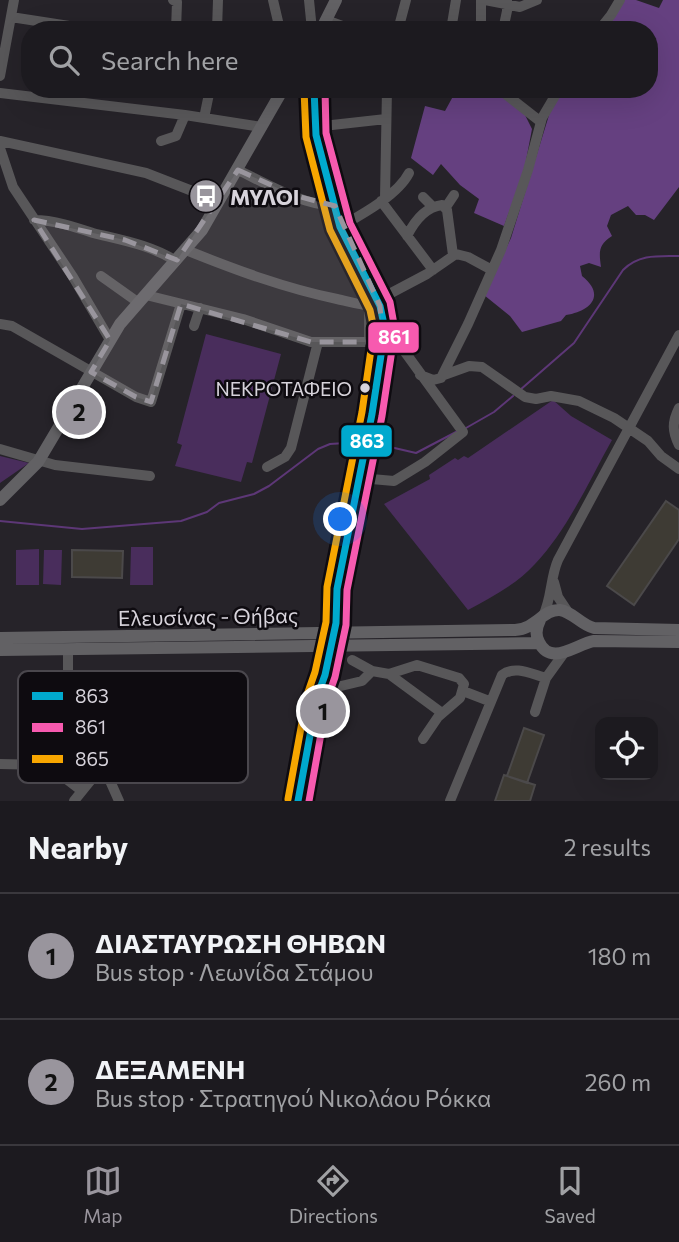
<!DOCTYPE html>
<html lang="en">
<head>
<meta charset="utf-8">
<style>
	:root { --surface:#1c1a1f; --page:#29272c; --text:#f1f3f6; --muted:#a0a1a4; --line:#3a383d; --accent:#99959d }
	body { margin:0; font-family:Commissioner,sans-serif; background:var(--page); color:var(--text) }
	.controls { position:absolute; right:21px; bottom:21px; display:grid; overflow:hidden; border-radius:14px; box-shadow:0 7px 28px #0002 }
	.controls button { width:63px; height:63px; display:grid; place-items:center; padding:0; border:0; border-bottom:2px solid var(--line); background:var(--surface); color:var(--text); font:35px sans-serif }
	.you { position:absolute; left:341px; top:520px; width:24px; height:24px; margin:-18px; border:5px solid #fff; border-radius:50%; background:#1a73e8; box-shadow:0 0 0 10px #1a73e833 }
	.badge { display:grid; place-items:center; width:46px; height:46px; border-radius:50%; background:var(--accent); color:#111; font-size:23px; font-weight:700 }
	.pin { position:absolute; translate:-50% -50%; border:4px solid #fff; box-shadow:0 2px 7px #0006 }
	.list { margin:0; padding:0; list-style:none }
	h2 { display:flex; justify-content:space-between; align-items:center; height:91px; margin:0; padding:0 28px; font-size:30px }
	h2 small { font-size:23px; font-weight:400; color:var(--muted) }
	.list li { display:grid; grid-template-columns:46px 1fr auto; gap:21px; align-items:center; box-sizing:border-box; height:126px; padding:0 28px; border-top:2px solid var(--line) }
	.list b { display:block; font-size:26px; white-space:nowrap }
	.list p { margin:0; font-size:23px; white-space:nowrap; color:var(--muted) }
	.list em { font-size:23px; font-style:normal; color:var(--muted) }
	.icon { flex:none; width:38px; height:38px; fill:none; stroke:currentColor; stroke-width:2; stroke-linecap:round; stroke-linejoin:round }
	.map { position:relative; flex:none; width:679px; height:801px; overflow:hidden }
	.search { position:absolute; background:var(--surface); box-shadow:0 7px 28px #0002; left:21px; right:21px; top:21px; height:77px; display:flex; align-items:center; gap:18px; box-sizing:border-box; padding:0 24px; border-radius:28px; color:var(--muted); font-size:26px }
	.sheet { height:343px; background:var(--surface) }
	nav { display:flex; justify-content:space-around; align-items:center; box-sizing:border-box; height:98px; border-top:2px solid var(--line); background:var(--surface); font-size:19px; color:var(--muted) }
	nav a { display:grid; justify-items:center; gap:4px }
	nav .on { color:var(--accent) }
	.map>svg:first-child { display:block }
	.green { fill:#492d5c }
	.forest { fill:#654080 }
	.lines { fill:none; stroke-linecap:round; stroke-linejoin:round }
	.stream { stroke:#5d3777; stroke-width:2 }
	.building { fill:#3e3b34; stroke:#4b494a; stroke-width:2 }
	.minor { stroke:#585759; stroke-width:10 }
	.major { stroke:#626164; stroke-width:12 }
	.bus-1-casing { stroke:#0e0b10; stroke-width:12 }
	.bus-2-casing { stroke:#0e0b10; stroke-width:12 }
	.bus-3-casing { stroke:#0e0b10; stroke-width:12 }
	.bus-1 { stroke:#00a9ce; stroke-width:7 }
	.bus-2 { stroke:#f75aaf; stroke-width:7 }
	.bus-3 { stroke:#f7a600; stroke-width:7 }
	.marked { fill:#99959d; fill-opacity:0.2; stroke:#99959d; stroke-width:5; stroke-dasharray:14 9; stroke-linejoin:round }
	.bus-dot { fill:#d7d3db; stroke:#0e0b10; stroke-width:2.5 }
	.labels { text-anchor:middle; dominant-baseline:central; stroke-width:5; stroke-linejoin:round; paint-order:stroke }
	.bus-label { font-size:19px; fill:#d7d3db; stroke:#0e0b10; text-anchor:end }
	.poi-label { font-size:21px; font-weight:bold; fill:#d7d3db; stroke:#0e0b10; text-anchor:start }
	.street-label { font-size:21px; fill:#d7d3db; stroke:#0e0b10 }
	.key { fill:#0e0b10; stroke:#4a474d; stroke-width:2 }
	.key-label { font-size:19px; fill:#d7d3db }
	.line-badge { stroke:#0e0b10; stroke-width:2.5 }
	.badge-label { font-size:19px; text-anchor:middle; font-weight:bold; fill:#fff }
</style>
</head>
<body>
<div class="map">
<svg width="679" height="801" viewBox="0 0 679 801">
	<rect width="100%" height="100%" fill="#262329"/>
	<path class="green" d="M 206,334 L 281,354 L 252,463 L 247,462 L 241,482 L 175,466 L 182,445 L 177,443 Z
		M 553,400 L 571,416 L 612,440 C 589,481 568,529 535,564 C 517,584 492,597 468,610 L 384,504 L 430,479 L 429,475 L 455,458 L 458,460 L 464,456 L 468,458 Z
		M 0,456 L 29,463 L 0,483 Z
		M 131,547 L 153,547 L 153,585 L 130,585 Z
		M 39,549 L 39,585 L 16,585 L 16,550 Z
		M 44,550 L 62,550 L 61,585 L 43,584 Z"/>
	<path class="forest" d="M 624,0 L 636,0 L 659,8 L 663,0 L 679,0 L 679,187 L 654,220 L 645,215 L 636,215 L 628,206 L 611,215 L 607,226 L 612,236 C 598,245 599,252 601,267 L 589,263 L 580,266 L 582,276 C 606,295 591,311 566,315 L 561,321 L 522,332 L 510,316 L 484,295 L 511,238 L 550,112 L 563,89 L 649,89 L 649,30 L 603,30 Z
		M 457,89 L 492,89 L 524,113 L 532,129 L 524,171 L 504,226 L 474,213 L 479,199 L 460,185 L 441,164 L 433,175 L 411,158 L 425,106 L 445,111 Z"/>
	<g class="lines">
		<path class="stream" d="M 520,390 L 574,343 L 623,270 C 639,254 658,256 679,256
			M 466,428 L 494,412 L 513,396
			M 373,443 L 416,453 L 458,431
			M 0,521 L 82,529 L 181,521 L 207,512 L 219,503 L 254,494 L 269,486 L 318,449 L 330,444 L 361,442"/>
	</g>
	<path class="building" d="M 365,310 L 377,313 L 376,339 L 365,339 Z
		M 666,501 L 679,510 L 679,539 L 634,605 L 607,586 Z
		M 72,550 L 123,551 L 122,578 L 72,577 Z
		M 524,728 L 544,735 L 527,783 L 507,776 Z
		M 504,775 L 535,785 L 530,801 L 495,801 Z"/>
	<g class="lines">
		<path class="minor" d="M 173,0 L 177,2 L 176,30
			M 273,0 L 280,30
			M 309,0 L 312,30
			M 481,0 L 481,30
			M 485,0 L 520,7 L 537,0
			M 11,17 L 95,30
			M 326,20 L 353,30
			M 217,30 L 218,0
			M 398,30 L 406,0
			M 451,30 L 456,0
			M 503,30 L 507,11 L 507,0
			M 599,30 L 611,15 L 620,0
			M 0,76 L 14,0
			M 499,89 L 541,122
			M 0,93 L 185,115 L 262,127
			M 204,118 L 210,89
			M 314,127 L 386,119
			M 0,141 L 146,173 L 218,201
			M 161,141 L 176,136 L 185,115
			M 0,148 L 13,187 L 73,277 L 110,340
			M 238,170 C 267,184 302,205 335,206
			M 385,197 L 387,89
			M 423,197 L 433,207
			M 381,201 L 433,270
			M 446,207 L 454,195
			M 34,220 C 54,220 75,227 93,233 C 121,240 151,245 176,261
			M 340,227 C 361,215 398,195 409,173
			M 407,236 C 414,222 425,207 442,205 L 447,210 L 453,255
			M 186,250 C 236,270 284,288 337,299 C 351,302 365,307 380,306
			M 101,276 L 139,303
			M 146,295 L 243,319 L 311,342 L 383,342
			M 376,301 L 427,274 L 456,254 L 468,257 L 492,270
			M 0,324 L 12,326 L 136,397 L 151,402 L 181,304
			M 194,326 L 200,308
			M 420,375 L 433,380 L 441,378 L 468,324 L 501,250 L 528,170 L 542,118 L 559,89
			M 444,375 L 469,366 L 482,367 L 525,397 L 536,399 L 551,396 L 579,401 L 614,418 L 648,441 L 661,456 L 679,469
			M 679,408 C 672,422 672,431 679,445
			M 0,449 L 55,465 L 150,476
			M 267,467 L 285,457 L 291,448 L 318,342
			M 360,478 L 394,481 L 425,462 L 463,432 L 394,337 L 385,329
			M 554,582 L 558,597 L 568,612
			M 543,616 C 552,598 550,578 558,560 L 679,335
			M 68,649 L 68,694 L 83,695 L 91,700 L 103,765 L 119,801
			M 352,660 L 372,671 L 389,674 L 417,665 L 459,678 L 464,684 L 460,698 L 438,717 L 423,739
			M 389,674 L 442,713
			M 341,686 L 362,681 L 372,671
			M 463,691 L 489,701
			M 535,712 L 546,678 L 564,653
			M 0,764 L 45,765 L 56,771 L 82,791
			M 74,801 L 103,765
			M 450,801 L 502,675 C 515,665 531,674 546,678"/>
		<path class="major" d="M 321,30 L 336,0
			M 0,500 L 38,462 L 120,324 L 202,230 L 283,89
			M 540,620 C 536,628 535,635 539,642 C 551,667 576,644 594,641 L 679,642
			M 0,638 L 515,630 C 536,629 543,609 560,610 C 573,612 581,625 594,628 L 679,630
			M 0,650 L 539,643
			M 325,671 L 338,603
			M 298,801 L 317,697 L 322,645 L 337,589 L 360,478 L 385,329 L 380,306 L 340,227 L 316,135 L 314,89"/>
		<g class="bus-1-casing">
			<path id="bus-1" d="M 298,801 L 317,697 L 325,675 L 336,623 L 337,589 L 372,414 L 385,329 L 380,306 L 340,227 L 316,135 L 314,89"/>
		</g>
		<g class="bus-2-casing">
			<path id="bus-2" d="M 309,801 L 327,700 L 335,677 L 346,625 L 347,590 L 382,416 L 395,330 L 390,302 L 350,223 L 326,133 L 325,89"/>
		</g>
		<g class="bus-3-casing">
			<path id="bus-3" d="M 288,799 L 307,695 L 315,672 L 326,622 L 327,587 L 362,412 L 374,329 L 370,310 L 330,230 L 306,137 L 304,89"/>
		</g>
		<use href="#bus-1" class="bus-1"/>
		<use href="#bus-2" class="bus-2"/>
		<use href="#bus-3" class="bus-3"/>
	</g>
	<path class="marked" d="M 238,170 L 293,195 L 335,206 L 380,306 L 383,342 L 311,342 L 181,304 L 151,402 L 136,397 L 91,372 L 110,340 L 34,220 L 125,240 L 177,260 Z"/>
	<defs>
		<g id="bus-disc" transform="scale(1.75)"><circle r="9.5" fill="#99959d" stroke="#0e0b10"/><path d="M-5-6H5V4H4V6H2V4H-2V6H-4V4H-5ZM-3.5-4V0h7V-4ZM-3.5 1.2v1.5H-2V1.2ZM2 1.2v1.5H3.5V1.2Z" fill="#fff"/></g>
	</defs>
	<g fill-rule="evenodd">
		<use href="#bus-disc" x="206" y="196"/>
	</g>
	<circle class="bus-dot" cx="365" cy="388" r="6"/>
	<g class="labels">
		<g class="bus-label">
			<text x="352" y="388">ΝΕΚΡΟΤΑΦΕΙΟ</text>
		</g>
		<g class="poi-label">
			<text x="230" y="196">ΜΥΛΟΙ</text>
		</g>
		<g class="street-label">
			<text transform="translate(208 616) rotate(-1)">Ελευσίνας - Θήβας</text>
		</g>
	</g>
	<rect x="18" y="671" width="230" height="112" rx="10" class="key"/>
	<rect x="32" y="692" width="31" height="8" fill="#00a9ce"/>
	<rect x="32" y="723" width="31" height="9" fill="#f75aaf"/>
	<rect x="32" y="755" width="31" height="8" fill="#f7a600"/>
	<g class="key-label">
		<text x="75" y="703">863</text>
		<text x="75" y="734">861</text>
		<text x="75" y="766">865</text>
	</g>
	<g class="line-badge">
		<rect x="367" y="321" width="53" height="33" rx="7" fill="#f75aaf"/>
		<rect x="340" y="424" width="53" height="34" rx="7" fill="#00a9ce"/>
	</g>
	<g class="badge-label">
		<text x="394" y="344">861</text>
		<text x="367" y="448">863</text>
	</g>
</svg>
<div class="controls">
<button><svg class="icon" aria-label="locate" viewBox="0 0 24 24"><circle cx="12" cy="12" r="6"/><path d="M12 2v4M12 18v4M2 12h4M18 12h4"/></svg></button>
</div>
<div class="you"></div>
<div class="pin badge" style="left:323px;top:711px">1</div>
<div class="pin badge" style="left:79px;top:412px">2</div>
<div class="search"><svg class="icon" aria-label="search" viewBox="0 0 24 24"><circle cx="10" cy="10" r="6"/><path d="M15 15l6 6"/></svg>Search here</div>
</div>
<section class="sheet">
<h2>Nearby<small>2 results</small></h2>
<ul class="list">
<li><span class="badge">1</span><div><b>ΔΙΑΣΤΑΥΡΩΣΗ ΘΗΒΩΝ</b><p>Bus stop · Λεωνίδα Στάμου</p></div><em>180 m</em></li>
<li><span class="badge">2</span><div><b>ΔΕΞΑΜΕΝΗ</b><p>Bus stop · Στρατηγού Νικολάου Ρόκκα</p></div><em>260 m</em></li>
</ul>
</section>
<nav>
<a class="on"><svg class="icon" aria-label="map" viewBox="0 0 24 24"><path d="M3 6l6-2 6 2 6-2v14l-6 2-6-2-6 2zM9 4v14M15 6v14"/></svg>Map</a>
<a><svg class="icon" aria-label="directions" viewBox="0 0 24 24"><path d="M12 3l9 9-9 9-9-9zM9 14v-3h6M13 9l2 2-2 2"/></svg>Directions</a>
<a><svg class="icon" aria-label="saved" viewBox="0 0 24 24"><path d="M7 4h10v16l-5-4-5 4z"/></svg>Saved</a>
</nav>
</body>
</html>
